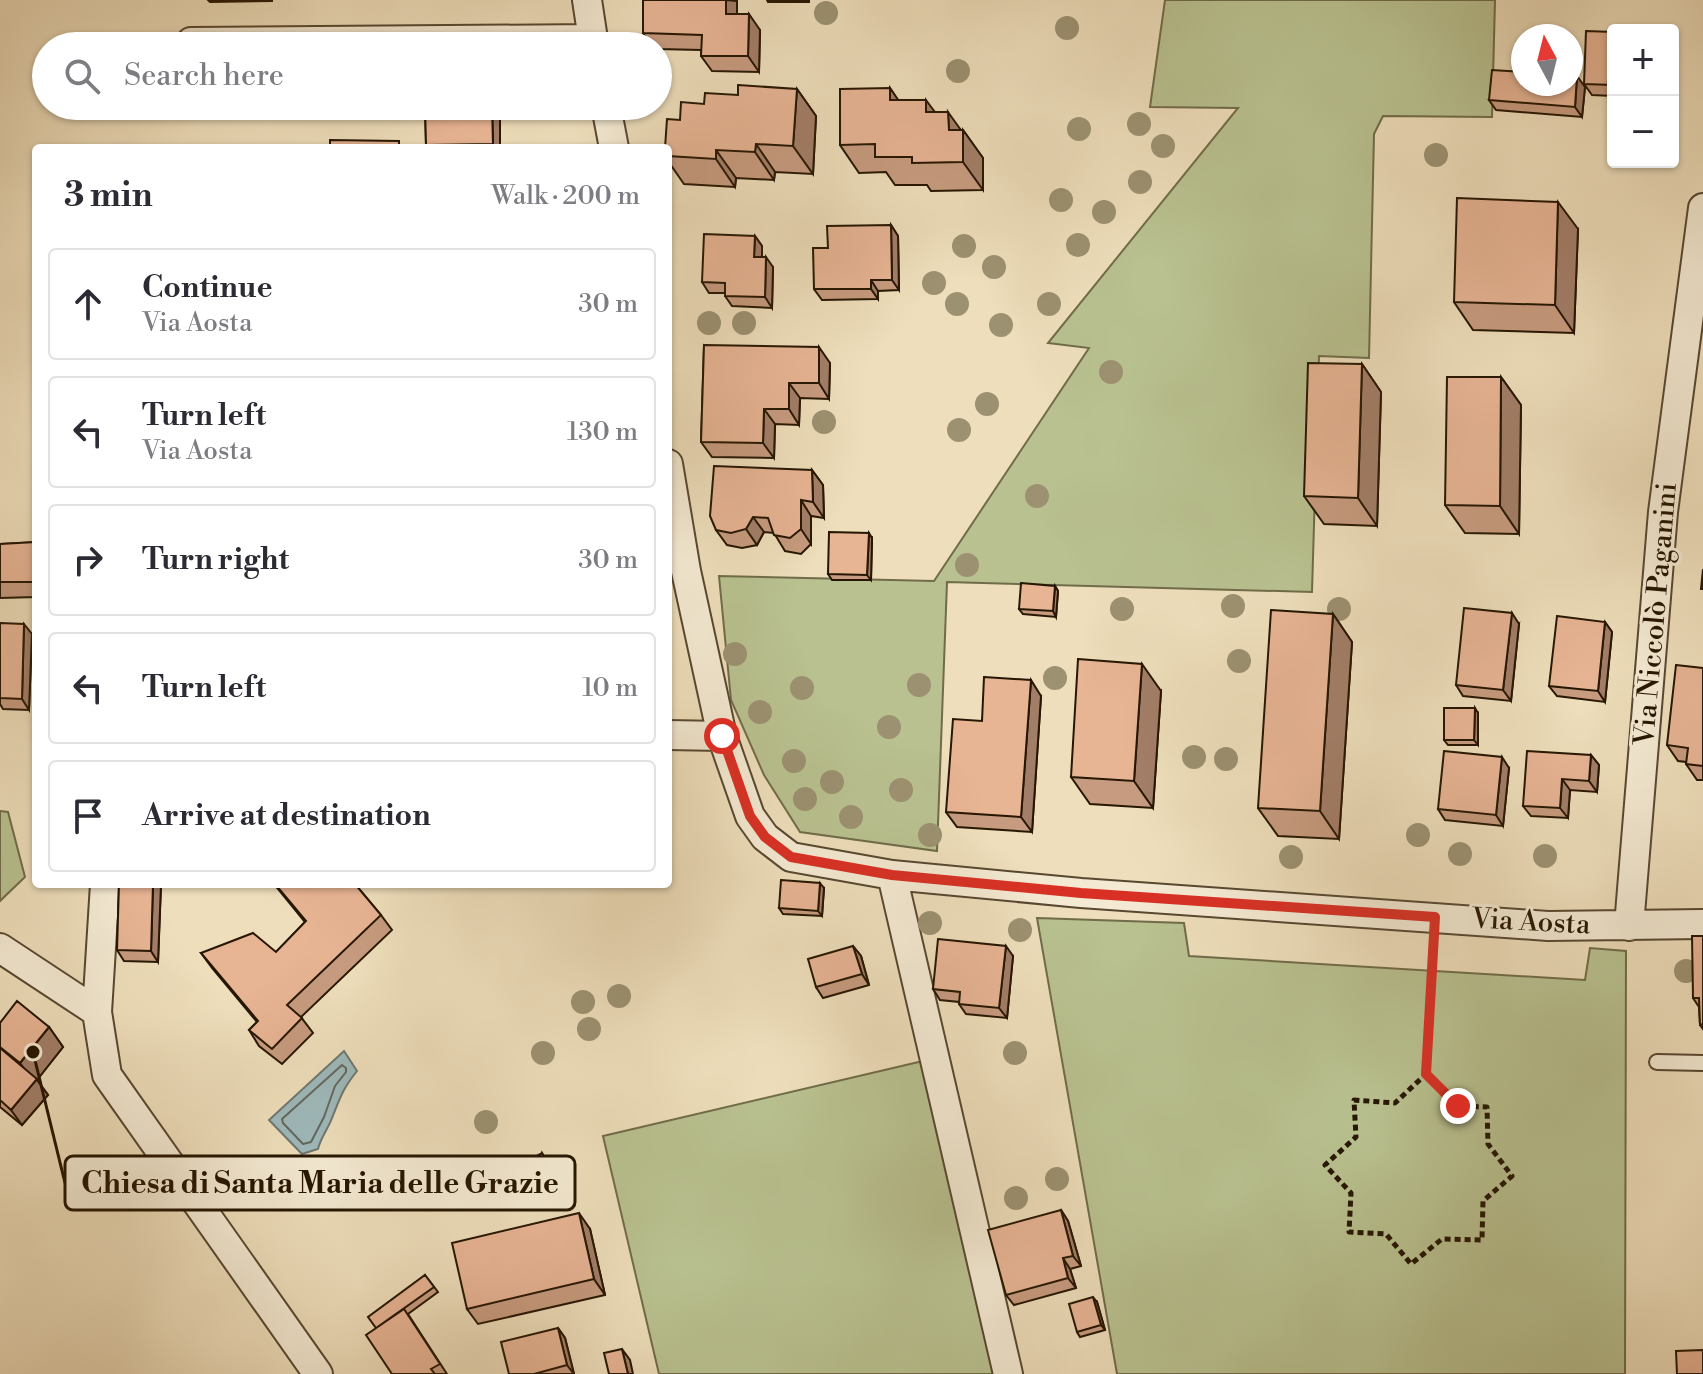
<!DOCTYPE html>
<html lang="en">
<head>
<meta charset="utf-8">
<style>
	:root { --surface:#fff; --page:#f2f2f3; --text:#2b2b33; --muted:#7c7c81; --line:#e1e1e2 }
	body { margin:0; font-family:"Libre Bodoni",serif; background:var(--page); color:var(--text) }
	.controls { position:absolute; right:24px; top:24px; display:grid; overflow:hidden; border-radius:8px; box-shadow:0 2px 6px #0004 }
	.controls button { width:72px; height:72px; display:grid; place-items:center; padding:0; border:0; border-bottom:2px solid var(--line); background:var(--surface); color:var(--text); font:40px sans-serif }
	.compass { position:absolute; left:1511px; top:24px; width:72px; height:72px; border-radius:50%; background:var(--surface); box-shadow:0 2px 6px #0004; rotate:353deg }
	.stop { position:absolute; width:24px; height:24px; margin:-18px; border:6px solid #d93025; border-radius:50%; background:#fff }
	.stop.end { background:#d93025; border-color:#fff; box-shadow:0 2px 8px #0008 }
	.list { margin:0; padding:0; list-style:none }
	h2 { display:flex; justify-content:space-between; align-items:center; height:104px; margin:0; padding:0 32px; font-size:34px }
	h2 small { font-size:26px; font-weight:400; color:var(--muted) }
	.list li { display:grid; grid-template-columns:52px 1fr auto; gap:24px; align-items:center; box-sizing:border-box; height:112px; margin:0 16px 16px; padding:0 16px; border:2px solid var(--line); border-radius:8px }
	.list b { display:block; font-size:30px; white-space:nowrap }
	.list p { margin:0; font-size:26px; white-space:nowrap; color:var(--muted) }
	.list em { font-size:26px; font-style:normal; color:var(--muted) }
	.icon { flex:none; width:44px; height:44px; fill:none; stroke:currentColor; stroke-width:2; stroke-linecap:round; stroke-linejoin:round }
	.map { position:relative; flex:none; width:1703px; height:1374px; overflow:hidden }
	.search { position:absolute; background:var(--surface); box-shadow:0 2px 6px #0004; left:32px; top:32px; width:640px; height:88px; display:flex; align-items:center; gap:20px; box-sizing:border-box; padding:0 28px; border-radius:44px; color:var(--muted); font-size:30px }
	.panel { position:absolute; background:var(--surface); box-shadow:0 2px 6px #0004; left:32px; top:144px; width:640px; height:744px; border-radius:8px }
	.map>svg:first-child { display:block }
	.green { fill:#b9c190; stroke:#706c49; stroke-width:2 }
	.water { fill:#9eb9bb; stroke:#6e7871; stroke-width:2 }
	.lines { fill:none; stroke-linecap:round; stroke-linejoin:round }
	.shore { stroke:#62685e; stroke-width:2 }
	.lane-casing { stroke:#584830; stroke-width:18 }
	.street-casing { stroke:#584830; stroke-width:32 }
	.path { stroke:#261602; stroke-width:5; stroke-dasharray:6 4; stroke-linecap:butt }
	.lane { stroke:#f4ead3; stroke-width:14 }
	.street { stroke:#f4ead3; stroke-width:28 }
	.tree { fill:#9c9171 }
	.wall { fill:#c79b7f; stroke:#261602; stroke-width:2 }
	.shaded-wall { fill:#a27e68; stroke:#261602; stroke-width:2 }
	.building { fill:#e7b494; stroke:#261602; stroke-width:2 }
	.route { stroke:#d93025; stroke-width:10 }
	.labels { text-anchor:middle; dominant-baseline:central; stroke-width:6; stroke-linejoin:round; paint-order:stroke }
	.street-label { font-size:28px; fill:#261602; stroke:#f4ead3 }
	.leader { fill:none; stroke:#261602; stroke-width:3 }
	.callout-dot { fill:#261602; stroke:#f4ead3; stroke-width:3 }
	.callout { fill:#f4ead3; stroke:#261602; stroke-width:3 }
	.callout-label { font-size:30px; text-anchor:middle; font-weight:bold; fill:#261602 }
</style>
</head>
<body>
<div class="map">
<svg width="1703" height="1374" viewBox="0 0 1703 1374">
	<rect width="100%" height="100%" fill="#eedebb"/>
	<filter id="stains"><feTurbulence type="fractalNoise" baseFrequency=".0025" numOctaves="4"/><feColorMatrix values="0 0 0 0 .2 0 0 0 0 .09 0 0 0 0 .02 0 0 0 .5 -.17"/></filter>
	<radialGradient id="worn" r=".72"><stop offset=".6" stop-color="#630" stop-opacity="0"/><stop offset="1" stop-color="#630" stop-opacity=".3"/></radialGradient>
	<path class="green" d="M 1165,0 L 1495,0 L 1492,117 L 1383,116 L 1374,134 L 1369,358 L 1319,356 L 1312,592 L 947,582 L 937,851 L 800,832 L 764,775 L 731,700 L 719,576 L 934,581 L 1089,348 L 1048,343 L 1238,108 L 1150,107 Z
		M 0,811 L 8,812 L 25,877 L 0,901 Z
		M 1037,918 L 1184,923 L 1189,956 L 1585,980 L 1590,948 L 1626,951 L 1625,1374 L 1117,1374 Z
		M 923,1061 L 996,1374 L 659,1374 L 603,1136 Z"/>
	<path class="water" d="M 344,1051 L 357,1071 C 342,1090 341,1096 332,1118 C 328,1129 321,1137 318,1149 L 302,1154 L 269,1120 Z"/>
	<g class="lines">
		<path class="shore" d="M 342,1065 L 346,1068 L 346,1072 L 335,1086 L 324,1117 L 311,1142 L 303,1144 L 283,1123 L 282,1119 Z"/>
		<g class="lane-casing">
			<path id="lane" d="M 1657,1062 L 1703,1063"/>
		</g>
		<g class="street-casing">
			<path id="street" d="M 587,0 L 594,46
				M 191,42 L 593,39
				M 606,106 L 614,148
				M 668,464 L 686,571 L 722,736 L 750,816 L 765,837 L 791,857 L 892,875 L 1081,893 L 1548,926 L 1703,924
				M 668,735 L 722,736
				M 892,875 L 1008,1374
				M 105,884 L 97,1012 L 107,1075 L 318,1374
				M 1629,926 L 1663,512 L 1703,208
				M 0,948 L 97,1012"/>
		</g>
		<path class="path" d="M 1426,1074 L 1458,1106 L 1487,1107 L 1488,1144 L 1512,1176 L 1483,1201 L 1482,1240 L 1442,1239 L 1411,1264 L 1386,1234 L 1349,1232 L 1351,1193 L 1325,1165 L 1356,1137 L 1354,1100 L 1395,1103 Z
			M 1426,1074 L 1433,947"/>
		<use href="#lane" class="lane"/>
		<use href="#street" class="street"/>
	</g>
	<g class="tree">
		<circle cx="826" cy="13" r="12"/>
		<circle cx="1067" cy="28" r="12"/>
		<circle cx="958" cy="71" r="12"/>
		<circle cx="1139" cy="124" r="12"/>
		<circle cx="1079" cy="129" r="12"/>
		<circle cx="1163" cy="146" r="12"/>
		<circle cx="1436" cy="155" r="12"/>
		<circle cx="1140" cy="182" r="12"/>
		<circle cx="1061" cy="200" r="12"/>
		<circle cx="1104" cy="212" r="12"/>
		<circle cx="1078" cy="245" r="12"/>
		<circle cx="964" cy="246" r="12"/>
		<circle cx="994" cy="267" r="12"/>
		<circle cx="934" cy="283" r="12"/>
		<circle cx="957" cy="304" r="12"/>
		<circle cx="1049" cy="304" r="12"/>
		<circle cx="709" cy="323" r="12"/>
		<circle cx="744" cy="323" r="12"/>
		<circle cx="1001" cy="325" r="12"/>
		<circle cx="1111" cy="372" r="12"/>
		<circle cx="987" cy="404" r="12"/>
		<circle cx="824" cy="422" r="12"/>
		<circle cx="959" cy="430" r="12"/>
		<circle cx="1037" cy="496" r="12"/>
		<circle cx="967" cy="565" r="12"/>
		<circle cx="1233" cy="606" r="12"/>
		<circle cx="1122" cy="609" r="12"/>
		<circle cx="1339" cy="609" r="12"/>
		<circle cx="735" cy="654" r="12"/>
		<circle cx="1239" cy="661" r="12"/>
		<circle cx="1055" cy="678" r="12"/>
		<circle cx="919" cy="685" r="12"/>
		<circle cx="802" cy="688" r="12"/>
		<circle cx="760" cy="712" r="12"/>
		<circle cx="889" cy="727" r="12"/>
		<circle cx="1194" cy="757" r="12"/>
		<circle cx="1226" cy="759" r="12"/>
		<circle cx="794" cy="761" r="12"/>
		<circle cx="832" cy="782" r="12"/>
		<circle cx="901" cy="790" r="12"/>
		<circle cx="805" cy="799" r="12"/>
		<circle cx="851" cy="817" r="12"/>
		<circle cx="930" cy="835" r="12"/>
		<circle cx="1418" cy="835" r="12"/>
		<circle cx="1460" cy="854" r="12"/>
		<circle cx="1545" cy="856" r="12"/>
		<circle cx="1291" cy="857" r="12"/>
		<circle cx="930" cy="923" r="12"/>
		<circle cx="1020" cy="930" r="12"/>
		<circle cx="1686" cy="971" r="12"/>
		<circle cx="619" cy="996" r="12"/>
		<circle cx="583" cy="1002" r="12"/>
		<circle cx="589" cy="1029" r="12"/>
		<circle cx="543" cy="1053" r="12"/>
		<circle cx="1015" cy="1053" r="12"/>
		<circle cx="486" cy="1122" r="12"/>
		<circle cx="1057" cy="1179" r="12"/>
		<circle cx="1016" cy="1198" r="12"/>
	</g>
	<path class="wall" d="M 208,0 L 272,0 L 272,1 L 210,2 Z
		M 643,0 L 737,0 L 737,14 L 760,30 L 759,72 L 712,71 L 701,56 L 701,50 L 658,49 L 658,46 L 652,46 L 643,33 Z
		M 767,0 L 809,0 L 809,2 L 768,2 Z
		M 1613,32 L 1613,96 L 1592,95 L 1584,84 Z
		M 1585,87 L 1582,117 L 1496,110 L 1489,100 Z
		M 890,88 L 898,100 L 935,112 L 961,130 L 963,130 L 983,158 L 983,190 L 931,191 L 927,185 L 895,185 L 886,172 L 859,173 L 840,145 Z
		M 797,89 L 816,116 L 813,174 L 775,172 L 774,180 L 736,178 L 735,187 L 684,184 L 668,161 L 668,148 L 680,120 L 704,104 L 738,95 Z
		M 411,106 L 500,106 L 500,148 L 428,148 L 426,145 L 425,107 Z
		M 891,225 L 898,236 L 899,290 L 878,291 L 878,299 L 822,300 L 814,289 L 828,248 Z
		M 1578,229 L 1574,333 L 1473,330 L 1454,302 Z
		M 755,236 L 762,246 L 762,257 L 773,267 L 772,308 L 732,306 L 725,296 L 725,293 L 709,293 L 702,282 Z
		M 704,345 L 830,363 L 829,399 L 800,398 L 799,425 L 775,424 L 774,458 L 712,457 L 701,442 Z
		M 1362,364 L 1381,392 L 1377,526 L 1324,524 L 1304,496 Z
		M 1501,377 L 1521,405 L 1519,534 L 1465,533 L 1445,505 Z
		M 812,470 L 823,485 L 824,518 L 811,516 L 811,544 L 801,554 L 785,551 L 774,533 L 764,532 L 757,545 L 742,548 L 727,545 L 716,530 Z
		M 872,538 L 871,580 L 832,580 L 828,574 Z
		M 36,542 L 36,597 L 0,598 L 0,544 Z
		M 1055,586 L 1058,591 L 1056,617 L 1023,614 L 1019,609 Z
		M 1333,614 L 1352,642 L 1339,839 L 1278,836 L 1258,808 Z
		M 1605,622 L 1612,632 L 1605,702 L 1557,696 L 1549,686 Z
		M 0,623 L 32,634 L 29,710 L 3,709 L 0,704 Z
		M 1519,624 L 1511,701 L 1463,696 L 1456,685 Z
		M 1703,668 L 1703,780 L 1697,780 L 1686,764 L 1686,762 L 1678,761 L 1667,745 Z
		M 1161,691 L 1153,808 L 1090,804 L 1071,777 Z
		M 1041,696 L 1032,832 L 957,827 L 946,812 L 982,721 Z
		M 1478,713 L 1478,745 L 1448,745 L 1444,740 Z
		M 1591,755 L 1599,765 L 1597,792 L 1570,790 L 1568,818 L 1531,816 L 1523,806 Z
		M 1509,768 L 1503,826 L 1445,820 L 1438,809 Z
		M 119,884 L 161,884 L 158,962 L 124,961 L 117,950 Z
		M 274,884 L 355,884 L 381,915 L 392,930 L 301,1017 L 313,1033 L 282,1064 L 259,1046 L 249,1030 L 257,1022 L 212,968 L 201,953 L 276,952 L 305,922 Z
		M 824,888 L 822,916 L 783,914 L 779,908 Z
		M 1703,936 L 1703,1029 L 1700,1025 L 1699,1007 L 1693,998 Z
		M 853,946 L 861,956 L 869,985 L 823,998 L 816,987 Z
		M 1013,956 L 1007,1018 L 966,1014 L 959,1004 L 959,1002 L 940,1000 L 933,989 Z
		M 0,1023 L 49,1027 L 63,1047 L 37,1080 L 48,1095 L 22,1125 L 0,1107 Z
		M 542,1153 L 560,1186 L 535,1199 L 531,1194 Z
		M 1061,1210 L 1068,1221 L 1081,1266 L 1070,1269 L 1076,1288 L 1014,1305 L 1006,1295 Z
		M 590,1229 L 605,1295 L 478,1324 L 467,1309 Z
		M 425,1275 L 438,1292 L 408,1314 L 447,1374 L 392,1374 L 376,1328 Z
		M 1097,1302 L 1105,1330 L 1080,1337 L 1077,1332 Z
		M 558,1328 L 565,1338 L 574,1374 L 509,1374 Z"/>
	<path class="shaded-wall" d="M 726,0 L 737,1 L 737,30 L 726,14 Z
		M 749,14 L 760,30 L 759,72 L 748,56 Z
		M 1577,76 L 1585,87 L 1582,117 L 1575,107 Z
		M 890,88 L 909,116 L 890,100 Z
		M 797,89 L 816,116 L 813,174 L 793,146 Z
		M 926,100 L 946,127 L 926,112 Z
		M 492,106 L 500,106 L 500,148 L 495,148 L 493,144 Z
		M 948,112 L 963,133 L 963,130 L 983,158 L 983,190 L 963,162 L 949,130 Z
		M 756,144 L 775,172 L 774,180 L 755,152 Z
		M 716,150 L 736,178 L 735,187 L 716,159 Z
		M 1558,202 L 1578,229 L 1574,333 L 1555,305 Z
		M 891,225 L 898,236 L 899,290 L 892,280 Z
		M 755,236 L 762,246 L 762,267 L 754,257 Z
		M 766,257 L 773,267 L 772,308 L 765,297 Z
		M 871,280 L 878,291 L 878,299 L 871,289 Z
		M 819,347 L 830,363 L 829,399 L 819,383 Z
		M 1362,364 L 1381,392 L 1377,526 L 1358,498 Z
		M 1501,377 L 1521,405 L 1519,534 L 1500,506 Z
		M 789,383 L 800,398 L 799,425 L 789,409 Z
		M 764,409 L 775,424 L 774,458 L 763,443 Z
		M 812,470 L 823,485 L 824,518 L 813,502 Z
		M 801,500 L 811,516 L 811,544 L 801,529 Z
		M 753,517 L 764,532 L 757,545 L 746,529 Z
		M 869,533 L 872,538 L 871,580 L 867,575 Z
		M 1055,586 L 1058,591 L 1056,617 L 1053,611 Z
		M 1512,613 L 1519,624 L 1511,701 L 1503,690 Z
		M 1333,614 L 1352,642 L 1339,839 L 1320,811 Z
		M 1605,622 L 1612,632 L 1605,702 L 1598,691 Z
		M 24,624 L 32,634 L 29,710 L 22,699 Z
		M 1142,664 L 1161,691 L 1153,808 L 1134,781 Z
		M 1031,680 L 1041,696 L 1032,832 L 1021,817 Z
		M 1475,708 L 1478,713 L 1478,745 L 1474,740 Z
		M 1591,755 L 1599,765 L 1597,792 L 1589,781 Z
		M 1502,757 L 1509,768 L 1503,826 L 1496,815 Z
		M 1562,779 L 1570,790 L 1568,818 L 1560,808 Z
		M 820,883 L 824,888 L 822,916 L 818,911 Z
		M 153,884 L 161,884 L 158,962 L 151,951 Z
		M 853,946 L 861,956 L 869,985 L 862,974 Z
		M 1006,946 L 1013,956 L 1007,1018 L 999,1008 Z
		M 49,1027 L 63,1047 L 37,1080 L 48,1095 L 22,1125 L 11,1110 L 34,1082 L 20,1063 Z
		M 1061,1210 L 1068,1221 L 1081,1266 L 1073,1256 Z
		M 579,1213 L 590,1229 L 605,1295 L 594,1279 Z
		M 1063,1258 L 1070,1269 L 1076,1288 L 1068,1278 Z
		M 1093,1297 L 1097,1302 L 1105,1330 L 1101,1325 Z
		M 558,1328 L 565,1338 L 574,1374 L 567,1365 Z
		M 622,1349 L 630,1360 L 633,1374 L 628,1374 Z"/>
	<path class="building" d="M 643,0 L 726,0 L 726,14 L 749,14 L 748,56 L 701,56 L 702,35 L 643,33 Z
		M 1586,31 L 1613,32 L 1613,85 L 1584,84 Z
		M 1492,70 L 1523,72 L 1523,84 L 1571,84 L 1571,76 L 1577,76 L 1575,107 L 1489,100 Z
		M 738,85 L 797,89 L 793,146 L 756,144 L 755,152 L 716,150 L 716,159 L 668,156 L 668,148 L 665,148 L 667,119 L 680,120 L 681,102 L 704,104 L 705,93 L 738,95 Z
		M 890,88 L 890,100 L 926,100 L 926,112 L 948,112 L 949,130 L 963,130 L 963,162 L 912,163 L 912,157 L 875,157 L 875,144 L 840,145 L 840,89 Z
		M 425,106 L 492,106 L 493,144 L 426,145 Z
		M 330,140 L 399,141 L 399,148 L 330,148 Z
		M 1457,198 L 1558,202 L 1555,305 L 1454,302 Z
		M 891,225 L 892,280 L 871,280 L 871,289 L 814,289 L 813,248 L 828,248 L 827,226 Z
		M 704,234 L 755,236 L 754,257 L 766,257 L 765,297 L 725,296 L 725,283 L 702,282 Z
		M 704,345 L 819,347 L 819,383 L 789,383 L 789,409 L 764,409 L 763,443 L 701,442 Z
		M 1308,363 L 1362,364 L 1358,498 L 1304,496 Z
		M 1447,377 L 1501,377 L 1500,506 L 1445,505 Z
		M 714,466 L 812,470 L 813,502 L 801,500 L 801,529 L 790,538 L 774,535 L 768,518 L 753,517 L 746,529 L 731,533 L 716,530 L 710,516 Z
		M 829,532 L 869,533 L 867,575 L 828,574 Z
		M 36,542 L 36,582 L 0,582 L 0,544 Z
		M 1703,569 L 1703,589 L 1701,589 Z
		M 1021,583 L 1055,586 L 1053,611 L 1019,609 Z
		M 1464,608 L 1512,613 L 1503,690 L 1456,685 Z
		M 1271,610 L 1333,614 L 1320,811 L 1258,808 Z
		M 1557,616 L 1605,622 L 1598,691 L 1549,686 Z
		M 0,623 L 24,624 L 22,699 L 0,698 Z
		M 1078,659 L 1142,664 L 1134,781 L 1071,777 Z
		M 1676,665 L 1703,668 L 1703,766 L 1686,764 L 1688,748 L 1667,745 Z
		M 984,677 L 1031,680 L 1021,817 L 946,812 L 953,719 L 982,721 Z
		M 1444,708 L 1475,708 L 1474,740 L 1444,740 Z
		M 1444,751 L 1502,757 L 1496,815 L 1438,809 Z
		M 1527,751 L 1591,755 L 1589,781 L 1562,779 L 1560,808 L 1523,806 Z
		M 781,880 L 820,883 L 818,911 L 779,908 Z
		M 119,884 L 153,884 L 151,951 L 117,950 Z
		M 275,884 L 355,884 L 381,915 L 287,1005 L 302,1018 L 272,1049 L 249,1030 L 258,1021 L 201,953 L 253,933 L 276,952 L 306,921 Z
		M 1692,936 L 1703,936 L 1703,1024 L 1700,1025 L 1699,998 L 1693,998 Z
		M 938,939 L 1006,946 L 999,1008 L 959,1004 L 960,992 L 933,989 Z
		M 853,946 L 862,974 L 816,987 L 808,959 Z
		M 17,1001 L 49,1027 L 20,1063 L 0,1047 L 0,1023 Z
		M 0,1048 L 37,1079 L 11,1110 L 0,1100 Z
		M 542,1153 L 556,1180 L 531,1194 L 517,1166 Z
		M 1061,1210 L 1073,1256 L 1063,1258 L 1068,1278 L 1006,1295 L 988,1230 Z
		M 579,1213 L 594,1279 L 467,1309 L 452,1243 Z
		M 425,1275 L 434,1287 L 376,1328 L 368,1317 Z
		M 1093,1297 L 1101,1325 L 1077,1332 L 1069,1304 Z
		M 404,1309 L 440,1364 L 431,1369 L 435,1374 L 392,1374 L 366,1335 Z
		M 558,1328 L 567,1365 L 534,1374 L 509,1374 L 501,1342 Z
		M 622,1349 L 628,1374 L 609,1374 L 604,1353 Z
		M 1703,1350 L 1703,1374 L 1677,1374 L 1676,1351 Z"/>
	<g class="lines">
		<path class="route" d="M 722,736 L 750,816 L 765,837 L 791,857 L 892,875 L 1081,893 L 1435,917 L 1426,1074 L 1458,1106"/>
	</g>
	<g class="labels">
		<g class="street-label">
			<text transform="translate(1656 614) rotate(-85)">Via Niccolò Paganini</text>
			<text transform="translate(1531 922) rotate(3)">Via Aosta</text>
		</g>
	</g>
	<path class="leader" d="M33 1052L65 1183"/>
	<circle class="callout-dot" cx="33" cy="1052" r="8"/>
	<rect class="callout" x="65" y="1156" width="510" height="54" rx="8"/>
	<g class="callout-label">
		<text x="320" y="1193">Chiesa di Santa Maria delle Grazie</text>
	</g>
	<rect width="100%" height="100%" filter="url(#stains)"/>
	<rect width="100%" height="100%" fill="url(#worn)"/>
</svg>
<div class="controls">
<button>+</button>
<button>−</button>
</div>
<svg class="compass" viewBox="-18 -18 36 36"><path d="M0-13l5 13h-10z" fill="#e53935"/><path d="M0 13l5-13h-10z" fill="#7c7c81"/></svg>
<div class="stop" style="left:722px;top:736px"></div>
<div class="stop end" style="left:1458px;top:1106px"></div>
<div class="search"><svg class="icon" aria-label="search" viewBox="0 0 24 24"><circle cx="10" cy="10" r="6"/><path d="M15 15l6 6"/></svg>Search here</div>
<section class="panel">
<h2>3 min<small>Walk · 200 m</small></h2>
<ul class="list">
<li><svg class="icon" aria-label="ahead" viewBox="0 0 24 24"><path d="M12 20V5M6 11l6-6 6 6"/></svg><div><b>Continue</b><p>Via Aosta</p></div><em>30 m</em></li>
<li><svg class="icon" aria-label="left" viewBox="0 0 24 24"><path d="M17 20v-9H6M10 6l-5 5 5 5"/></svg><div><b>Turn left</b><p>Via Aosta</p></div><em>130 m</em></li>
<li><svg class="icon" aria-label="right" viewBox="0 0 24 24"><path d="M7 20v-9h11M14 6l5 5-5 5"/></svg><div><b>Turn right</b></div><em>30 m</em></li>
<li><svg class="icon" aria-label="left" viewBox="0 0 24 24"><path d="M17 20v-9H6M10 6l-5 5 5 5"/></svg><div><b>Turn left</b></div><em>10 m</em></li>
<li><svg class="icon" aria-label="arrive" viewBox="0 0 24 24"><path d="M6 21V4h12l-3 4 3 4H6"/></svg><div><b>Arrive at destination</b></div></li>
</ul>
</section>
</div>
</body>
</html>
